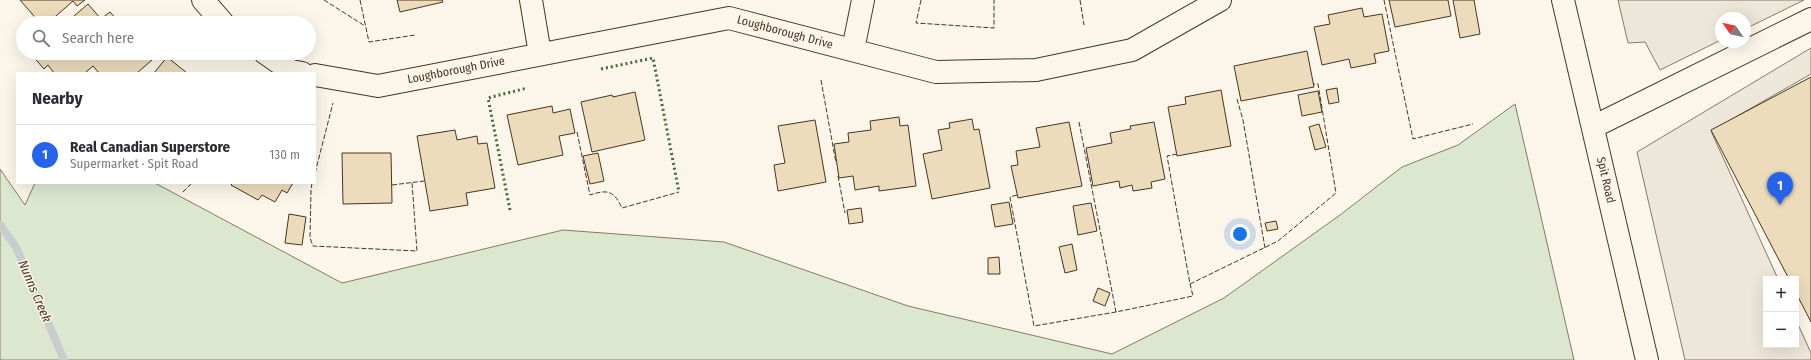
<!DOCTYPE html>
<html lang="en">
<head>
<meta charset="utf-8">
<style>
	:root { --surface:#fff; --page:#f2f2f3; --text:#2b2b33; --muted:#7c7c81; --line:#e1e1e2; --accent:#2563eb }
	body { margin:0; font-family:"Fira Sans Condensed",sans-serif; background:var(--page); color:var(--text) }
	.controls { position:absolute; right:12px; bottom:12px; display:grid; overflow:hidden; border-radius:0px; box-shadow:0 4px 16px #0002 }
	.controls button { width:36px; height:36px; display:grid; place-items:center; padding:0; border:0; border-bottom:1px solid var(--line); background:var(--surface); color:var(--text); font:20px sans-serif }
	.compass { position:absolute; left:1715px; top:12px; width:36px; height:36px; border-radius:50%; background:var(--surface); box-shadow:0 4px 16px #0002; rotate:304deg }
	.you { position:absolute; left:1240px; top:234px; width:14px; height:14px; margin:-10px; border:3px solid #fff; border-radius:50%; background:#1a73e8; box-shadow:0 0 0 6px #1a73e833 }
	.badge { display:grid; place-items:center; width:26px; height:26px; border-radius:50%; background:var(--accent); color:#fff; font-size:13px; font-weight:700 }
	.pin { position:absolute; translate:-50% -33px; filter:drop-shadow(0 1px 2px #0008) }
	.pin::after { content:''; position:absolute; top:21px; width:14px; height:12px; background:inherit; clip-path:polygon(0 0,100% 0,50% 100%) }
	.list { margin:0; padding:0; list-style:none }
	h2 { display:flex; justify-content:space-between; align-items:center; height:52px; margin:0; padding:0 16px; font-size:17px }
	h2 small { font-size:13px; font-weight:400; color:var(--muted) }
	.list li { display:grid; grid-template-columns:26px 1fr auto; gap:12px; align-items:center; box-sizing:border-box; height:60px; padding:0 16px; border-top:1px solid var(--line) }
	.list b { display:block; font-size:15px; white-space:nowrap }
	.list p { margin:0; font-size:13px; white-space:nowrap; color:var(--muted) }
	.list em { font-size:13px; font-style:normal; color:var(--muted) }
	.icon { flex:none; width:22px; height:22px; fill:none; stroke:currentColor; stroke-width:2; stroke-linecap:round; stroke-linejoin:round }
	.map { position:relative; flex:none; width:1811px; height:360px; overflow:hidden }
	.search { position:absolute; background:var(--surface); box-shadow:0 4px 16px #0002; left:16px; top:16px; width:300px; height:44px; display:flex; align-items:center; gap:10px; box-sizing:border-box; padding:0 14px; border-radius:22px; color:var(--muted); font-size:15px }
	.panel { position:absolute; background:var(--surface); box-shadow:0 4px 16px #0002; left:16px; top:72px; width:300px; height:112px; border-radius:0px }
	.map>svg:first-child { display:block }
	.green { fill:#dce7d0; stroke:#887966 }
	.parking { fill:#ede7d9; stroke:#887966 }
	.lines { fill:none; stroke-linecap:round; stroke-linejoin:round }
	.stream { stroke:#c9cecd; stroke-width:8 }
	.building { fill:#ecdcbc; stroke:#4a3520 }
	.minor-casing { stroke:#4a3520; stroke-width:24 }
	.minor { stroke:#fbf6e9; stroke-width:22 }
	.hedge { stroke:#436837; stroke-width:3; stroke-dasharray:2 3; stroke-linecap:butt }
	.fence { stroke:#4a3520; stroke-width:1; stroke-dasharray:5 2; stroke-linecap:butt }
	.labels { text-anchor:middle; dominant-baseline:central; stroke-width:3; stroke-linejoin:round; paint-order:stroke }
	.street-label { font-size:12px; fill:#4a3520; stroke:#fbf6e9 }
	.water-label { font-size:13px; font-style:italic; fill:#4a3520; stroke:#fbf6e9 }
</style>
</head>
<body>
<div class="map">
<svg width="1811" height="360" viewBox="0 0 1811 360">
	<rect width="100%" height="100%" fill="#fbf6e9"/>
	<path class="green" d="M 1515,104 L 1574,360 L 0,360 L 0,169 L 25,205 L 35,183 L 155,183 L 342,283 L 563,230 L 724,242 L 908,306 L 1112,354 L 1224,298 L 1340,215 L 1402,167 L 1458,145 Z"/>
	<path class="parking" d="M 1618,0 L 1804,0 L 1745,29 L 1745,18 L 1721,18 L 1721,40 L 1660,70 L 1645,42 L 1628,43 Z
		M 1811,48 L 1811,74 L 1711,131 L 1778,279 L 1766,279 L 1766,345 L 1796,345 L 1796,320 L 1811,353 L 1811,360 L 1685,360 L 1637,152 Z"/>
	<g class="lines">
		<path class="stream" d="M 0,225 L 16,247 L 64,360"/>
	</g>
	<path class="building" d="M 20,0 L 85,0 L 77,6 L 73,1 L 48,23 L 40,23 Z
		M 397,0 L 442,0 L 443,2 L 400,12 Z
		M 1389,0 L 1448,0 L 1451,16 L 1395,27 Z
		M 1453,0 L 1474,0 L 1480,34 L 1460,38 Z
		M 88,4 L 101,19 L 110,12 L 120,23 L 66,23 Z
		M 1362,8 L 1364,17 L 1382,14 L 1389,51 L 1374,54 L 1376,63 L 1351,68 L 1349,59 L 1322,65 L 1314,27 L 1330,24 L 1328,15 Z
		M 1307,51 L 1314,87 L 1241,101 L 1234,66 Z
		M 146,53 L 152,60 L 137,73 L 99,73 L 93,66 L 85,73 L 54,73 L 48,65 L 44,69 L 31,54 Z
		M 167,57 L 187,73 L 154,73 Z
		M 1811,77 L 1811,322 L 1796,293 L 1796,279 L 1789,279 L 1711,130 Z
		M 1337,88 L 1339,102 L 1329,104 L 1326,90 Z
		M 1221,90 L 1231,146 L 1177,156 L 1168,107 L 1186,104 L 1185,97 Z
		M 1318,91 L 1322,112 L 1302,116 L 1298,95 Z
		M 635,92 L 645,140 L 592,152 L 581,102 L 612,95 L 613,97 Z
		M 552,106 L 553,113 L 570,109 L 575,133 L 559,136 L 563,155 L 518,165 L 507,115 Z
		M 899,117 L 900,126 L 908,125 L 916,186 L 879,191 L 879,186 L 855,190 L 853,176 L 839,178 L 834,144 L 849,142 L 848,133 L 871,130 L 870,121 Z
		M 972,119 L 974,130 L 979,129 L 990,188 L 932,199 L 923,154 L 942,150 L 938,130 L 950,128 L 949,123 Z
		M 815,120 L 826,182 L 778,191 L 774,165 L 785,163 L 778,126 Z
		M 1069,122 L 1082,186 L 1018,198 L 1011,166 L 1018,165 L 1016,151 L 1040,147 L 1036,128 Z
		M 1154,122 L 1165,179 L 1151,182 L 1152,188 L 1133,191 L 1132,185 L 1120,188 L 1119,181 L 1093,186 L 1086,148 L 1112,143 L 1110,133 L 1131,129 L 1130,126 Z
		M 1319,124 L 1326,147 L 1315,150 L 1309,127 Z
		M 455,130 L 457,140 L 477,136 L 478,144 L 487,143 L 495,188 L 466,193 L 468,205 L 430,211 L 417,136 Z
		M 342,153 L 391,153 L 392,203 L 343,204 Z
		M 598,153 L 604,181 L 590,184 L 583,156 Z
		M 233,183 L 293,183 L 287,193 L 282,190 L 275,202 L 262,195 L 258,200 L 231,185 Z
		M 1009,202 L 1013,224 L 995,227 L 991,205 Z
		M 1091,203 L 1097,231 L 1078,235 L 1073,206 Z
		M 861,208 L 863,222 L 849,224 L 847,210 Z
		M 289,214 L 306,217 L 302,245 L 285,243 Z
		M 1276,221 L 1278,229 L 1267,231 L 1265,223 Z
		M 1072,244 L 1077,270 L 1065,273 L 1059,247 Z
		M 999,257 L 1000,274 L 988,274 L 988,258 Z
		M 1098,288 L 1110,293 L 1105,306 L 1093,301 Z"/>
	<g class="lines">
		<g class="minor-casing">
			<path id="minor" d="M 203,0 L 223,23
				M 531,0 L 540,54
				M 1563,0 L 1647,360
				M 853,50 L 863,0
				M 265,53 L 291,71 L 302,73
				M 315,75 L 378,86 L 729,18 L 936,72 L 1036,70 L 1132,50 L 1220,0
				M 1593,127 L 1811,19"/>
		</g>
		<use href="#minor" class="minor"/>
		<path class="hedge" d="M 601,69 L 653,58 L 679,192
			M 510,210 L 488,98 L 527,88"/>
		<path class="fence" d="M 324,0 L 365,26
			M 360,0 L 369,42 L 415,35
			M 921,0 L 916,23 L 994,28 L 994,0
			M 1080,0 L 1084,25
			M 1384,0 L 1413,139 L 1473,124
			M 821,80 L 836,163
			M 1237,99 L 1243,120 L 1265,248
			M 1079,122 L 1116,312 L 1193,296 L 1190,284
			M 577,132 L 590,195 C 608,189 614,191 622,208 L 679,192
			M 1177,154 L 1167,156 L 1190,284 L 1278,241 L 1336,193 L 1318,84 L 1313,84
			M 315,173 L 333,103
			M 838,176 L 845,213
			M 312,183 L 311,190 L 310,238 L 313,246 L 417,251 L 412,183
			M 392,185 L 424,181
			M 183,192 L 192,183
			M 1017,195 L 1010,197 L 1034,326 L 1116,312"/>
	</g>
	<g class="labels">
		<g class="street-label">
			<text transform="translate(785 32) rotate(15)">Loughborough Drive</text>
			<text transform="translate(456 70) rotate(-11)">Loughborough Drive</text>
			<text transform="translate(1606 180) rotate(77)">Spit Road</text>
		</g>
		<g class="water-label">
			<text transform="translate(35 291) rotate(67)">Nunns Creek</text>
		</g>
	</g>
</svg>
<div class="controls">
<button>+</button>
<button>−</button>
</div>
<svg class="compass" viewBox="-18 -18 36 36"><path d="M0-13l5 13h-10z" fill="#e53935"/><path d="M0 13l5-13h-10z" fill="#7c7c81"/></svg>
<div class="you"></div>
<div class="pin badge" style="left:1780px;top:205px">1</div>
<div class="search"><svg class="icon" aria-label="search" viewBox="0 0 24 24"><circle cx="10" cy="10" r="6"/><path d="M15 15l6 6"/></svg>Search here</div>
<section class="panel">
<h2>Nearby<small></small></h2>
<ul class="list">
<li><span class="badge">1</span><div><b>Real Canadian Superstore</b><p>Supermarket · Spit Road</p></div><em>130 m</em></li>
</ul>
</section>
</div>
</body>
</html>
